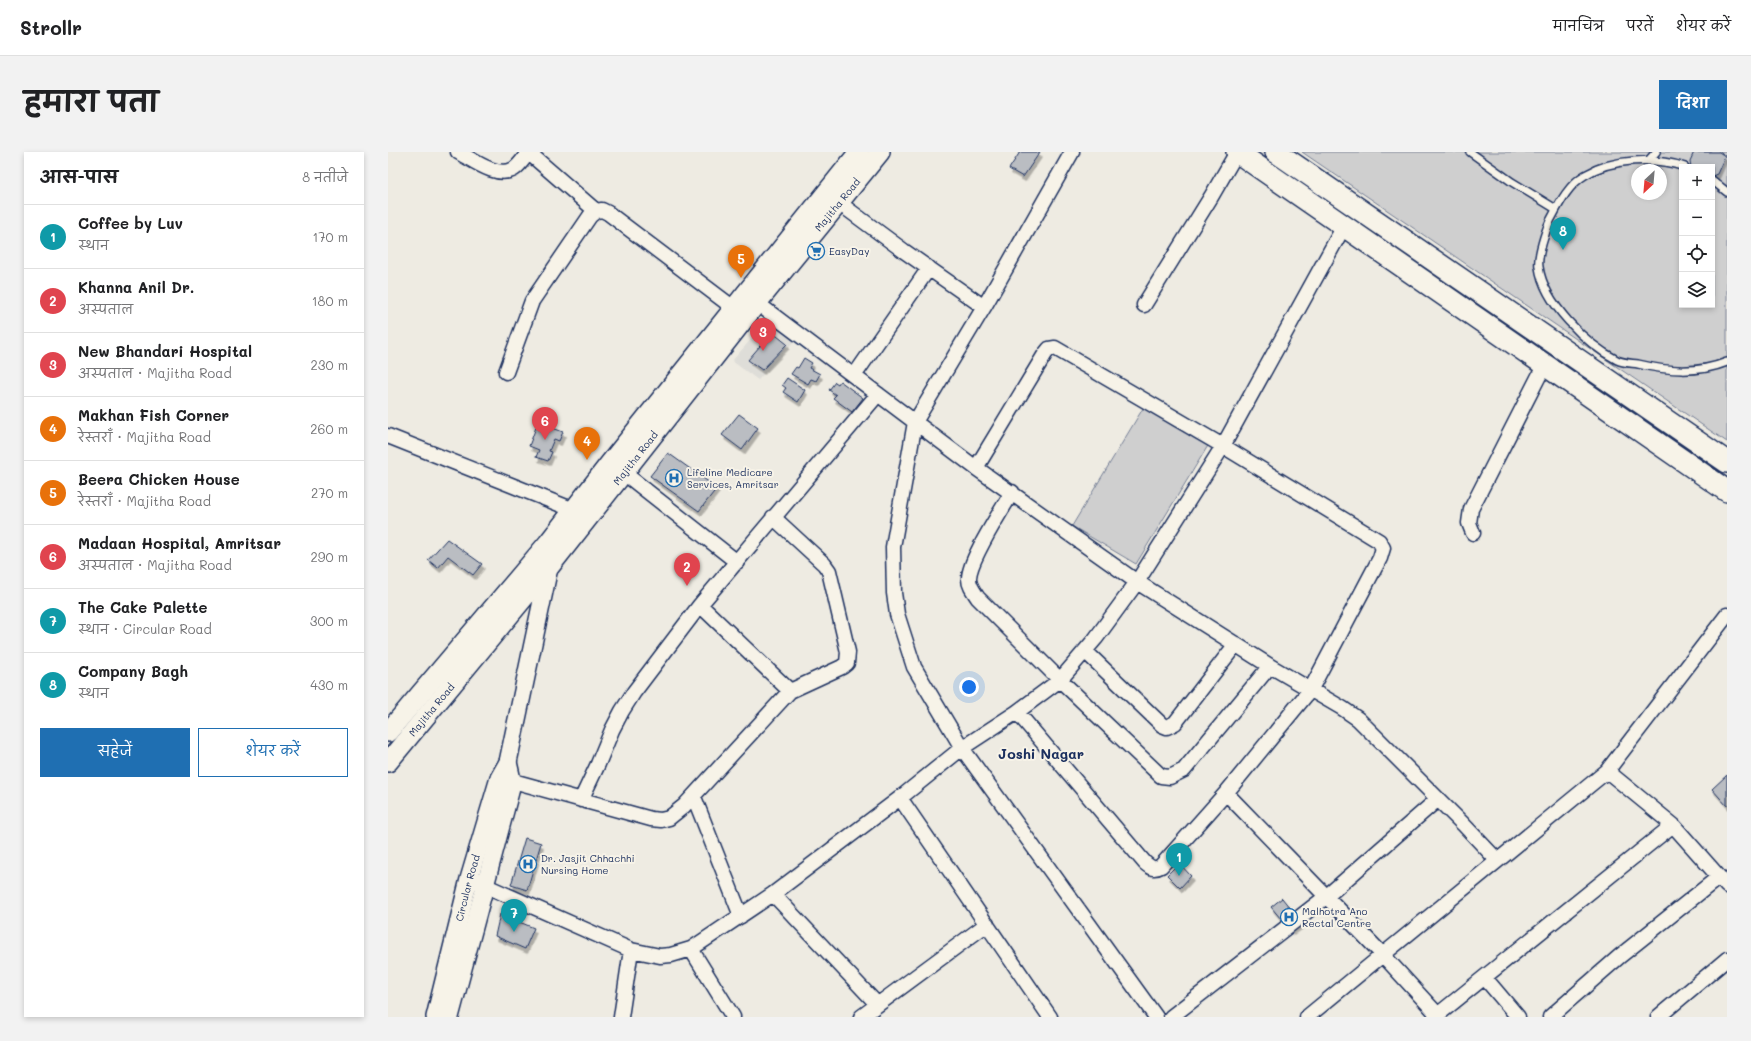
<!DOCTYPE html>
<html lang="hi">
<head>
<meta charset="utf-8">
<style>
	:root { --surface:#fff; --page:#f2f2f2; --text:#202124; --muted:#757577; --line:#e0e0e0; --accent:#1f6fb2 }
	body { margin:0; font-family:Mali,"Playpen Sans Deva",sans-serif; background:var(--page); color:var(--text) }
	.controls { position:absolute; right:12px; top:12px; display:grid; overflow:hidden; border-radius:0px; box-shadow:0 2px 6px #0003 }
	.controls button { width:36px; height:36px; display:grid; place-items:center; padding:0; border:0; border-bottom:1px solid var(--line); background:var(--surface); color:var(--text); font:20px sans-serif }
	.compass { position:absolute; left:1243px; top:12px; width:36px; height:36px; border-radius:50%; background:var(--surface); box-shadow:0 2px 6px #0003; rotate:206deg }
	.you { position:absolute; left:581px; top:535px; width:14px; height:14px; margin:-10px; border:3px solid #fff; border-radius:50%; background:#1a73e8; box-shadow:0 0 0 6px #1a73e833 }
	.badge { display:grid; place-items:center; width:26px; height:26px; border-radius:50%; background:var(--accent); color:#fff; font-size:13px; font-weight:700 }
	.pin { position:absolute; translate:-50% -33px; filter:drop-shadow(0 1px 2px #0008) }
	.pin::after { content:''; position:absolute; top:21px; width:14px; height:12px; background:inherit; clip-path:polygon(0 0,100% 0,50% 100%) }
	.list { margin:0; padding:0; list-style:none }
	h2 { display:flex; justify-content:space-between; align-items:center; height:52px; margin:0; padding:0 16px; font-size:17px }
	h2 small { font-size:13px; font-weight:400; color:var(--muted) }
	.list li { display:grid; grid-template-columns:26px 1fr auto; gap:12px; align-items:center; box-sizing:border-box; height:64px; padding:0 16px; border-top:1px solid var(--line) }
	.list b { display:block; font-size:15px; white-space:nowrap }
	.list p { margin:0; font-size:13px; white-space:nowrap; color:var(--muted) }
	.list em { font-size:13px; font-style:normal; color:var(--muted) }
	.actions { display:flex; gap:8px; padding:12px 16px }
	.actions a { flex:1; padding:9px 0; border:1px solid var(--accent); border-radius:0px; text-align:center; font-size:14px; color:var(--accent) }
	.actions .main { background:var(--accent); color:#fff }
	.icon { flex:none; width:22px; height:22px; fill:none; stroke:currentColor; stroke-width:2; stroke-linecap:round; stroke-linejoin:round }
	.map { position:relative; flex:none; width:1339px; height:865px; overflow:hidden; border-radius:0px }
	header { display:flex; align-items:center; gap:24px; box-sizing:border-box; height:56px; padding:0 20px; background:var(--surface); border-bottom:1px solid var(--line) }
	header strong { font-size:19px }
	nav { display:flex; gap:22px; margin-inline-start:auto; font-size:14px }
	.intro { display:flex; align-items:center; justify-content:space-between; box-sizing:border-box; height:96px; padding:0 24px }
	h1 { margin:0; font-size:28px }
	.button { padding:10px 18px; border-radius:0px; background:var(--accent); color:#fff; font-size:14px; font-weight:700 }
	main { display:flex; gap:24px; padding:0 24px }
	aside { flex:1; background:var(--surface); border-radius:0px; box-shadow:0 2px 6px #0003 }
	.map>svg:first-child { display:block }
	.built { fill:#deddd8 }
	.green { fill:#cfcfcf; stroke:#757f96; fill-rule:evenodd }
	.building { fill:#babdc2; stroke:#1b2f5e; filter:url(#shadow) }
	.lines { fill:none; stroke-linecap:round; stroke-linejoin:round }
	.service-casing { stroke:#1b2f5e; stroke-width:10 }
	.minor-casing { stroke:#1b2f5e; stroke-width:17 }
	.tertiary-casing { stroke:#1b2f5e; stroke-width:20 }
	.secondary-casing { stroke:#1b2f5e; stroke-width:22 }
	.primary-casing { stroke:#1b2f5e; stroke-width:24 }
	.service { stroke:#f7f3e8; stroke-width:7 }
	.minor { stroke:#f7f3e8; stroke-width:14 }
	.tertiary { stroke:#f7f3e8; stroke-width:17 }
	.secondary { stroke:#f7f3e8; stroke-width:19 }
	.primary { stroke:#f7f3e8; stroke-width:21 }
	.labels { text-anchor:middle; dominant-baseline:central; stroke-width:4; stroke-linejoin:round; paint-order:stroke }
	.street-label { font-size:10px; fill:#1b2f5e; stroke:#f7f3e8 }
	.poi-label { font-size:10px; fill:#1b2f5e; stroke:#f7f3e8; text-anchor:start }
	.district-label { font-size:14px; font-weight:bold; fill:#1b2f5e; stroke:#f7f3e8 }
</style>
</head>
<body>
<header>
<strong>Strollr</strong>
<nav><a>मानचित्र</a><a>परतें</a><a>शेयर करें</a></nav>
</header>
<div class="intro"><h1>हमारा पता</h1><a class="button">दिशा</a></div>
<main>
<aside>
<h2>आस-पास<small>8 नतीजे</small></h2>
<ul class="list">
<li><span class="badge" style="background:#0f9aa8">1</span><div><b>Coffee by Luv</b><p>स्थान</p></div><em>170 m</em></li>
<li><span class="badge" style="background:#e0444e">2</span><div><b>Khanna Anil Dr.</b><p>अस्पताल</p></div><em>180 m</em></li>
<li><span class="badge" style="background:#e0444e">3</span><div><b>New Bhandari Hospital</b><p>अस्पताल · Majitha Road</p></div><em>230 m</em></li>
<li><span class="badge" style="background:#e8710a">4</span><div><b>Makhan Fish Corner</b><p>रेस्तराँ · Majitha Road</p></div><em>260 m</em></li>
<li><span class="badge" style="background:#e8710a">5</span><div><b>Beera Chicken House</b><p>रेस्तराँ · Majitha Road</p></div><em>270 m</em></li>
<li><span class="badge" style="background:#e0444e">6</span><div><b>Madaan Hospital, Amritsar</b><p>अस्पताल · Majitha Road</p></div><em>290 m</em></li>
<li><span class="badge" style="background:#0f9aa8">7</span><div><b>The Cake Palette</b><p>स्थान · Circular Road</p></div><em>300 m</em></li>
<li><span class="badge" style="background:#0f9aa8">8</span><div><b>Company Bagh</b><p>स्थान</p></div><em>430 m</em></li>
</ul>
<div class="actions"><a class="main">सहेजें</a><a>शेयर करें</a></div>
</aside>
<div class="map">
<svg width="1339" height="865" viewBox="0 0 1339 865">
	<defs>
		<filter id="shadow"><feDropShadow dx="2.5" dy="4.5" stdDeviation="0" flood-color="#0004"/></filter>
	</defs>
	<rect width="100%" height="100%" fill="#eeebe2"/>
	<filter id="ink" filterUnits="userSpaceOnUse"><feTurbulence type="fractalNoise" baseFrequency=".025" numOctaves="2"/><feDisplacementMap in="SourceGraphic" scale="8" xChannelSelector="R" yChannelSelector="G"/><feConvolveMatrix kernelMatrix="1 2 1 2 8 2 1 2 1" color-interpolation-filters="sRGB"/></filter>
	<g filter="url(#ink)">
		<path class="built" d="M 379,169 L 406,189 L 370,228 L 344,209 Z"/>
		<path class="green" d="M 914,0 L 1339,0 L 1339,290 ZM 1294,15 L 1324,15 L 1324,153 L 1294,153 ZM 1249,18 L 1273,18 L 1273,42 L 1249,42 Z
			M 757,253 L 821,292 L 748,412 L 684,374 Z"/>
		<path class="building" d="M 632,0 L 652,0 L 635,25 L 621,17 Z
			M 1306,0 L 1331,0 L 1337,4 L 1329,22 L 1324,24 L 1324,15 L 1303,15 L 1302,9 Z
			M 384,180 L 399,192 L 374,218 L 360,208 Z
			M 416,206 L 424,211 L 421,216 L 432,222 L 428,229 L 423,227 L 420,232 L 403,222 L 408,215 L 410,216 Z
			M 399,226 L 417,238 L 410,250 L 395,240 L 398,236 L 394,233 Z
			M 452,229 L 475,246 L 464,260 L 445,246 L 448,243 L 441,238 L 447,230 L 450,232 Z
			M 351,262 L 370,276 L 354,298 L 334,283 Z
			M 150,270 L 175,280 L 171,289 L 166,287 L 161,299 L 164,300 L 160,309 L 148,305 L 151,298 L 141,294 Z
			M 280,301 L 329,336 L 311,359 L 262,324 Z
			M 59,387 L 94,412 L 85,423 L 60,404 L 50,416 L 40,408 Z
			M 1339,623 L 1339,654 L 1324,637 Z
			M 137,686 L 153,691 L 139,738 L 123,733 Z
			M 791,711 L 803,724 L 792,736 L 779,723 Z
			M 894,746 L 914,771 L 903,779 L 883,755 Z
			M 112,762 L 146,776 L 137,797 L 107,784 Z"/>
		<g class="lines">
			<g class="service-casing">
				<path id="service" d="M 1082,0 L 1124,30 L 1168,57
					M 1260,9 L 1268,0
					M 1297,15 C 1266,5 1225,6 1197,23 C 1180,33 1171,52 1162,69 C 1158,78 1149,104 1151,115 C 1156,151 1198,192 1229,208 C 1235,211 1243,211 1250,212 C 1280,219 1309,222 1339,210
					M 1324,28 L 1339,40"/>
			</g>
			<g class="minor-casing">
				<path id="minor" d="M 70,0 C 85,8 109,27 126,17 C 132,13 136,6 141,0
					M 140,0 L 208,59
					M 684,0 L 596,155 L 527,270 L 505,395 L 506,441 L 509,462 L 526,515 L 574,596 L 768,865
					M 443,45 L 516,99 L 596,155
					M 369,151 L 588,316 L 749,430 L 882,514 L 954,556 L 970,567 L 1075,672 L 1109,708
					M 756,153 L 823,45 L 849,0
					M 118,220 L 144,149 L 202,64 L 208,59 L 214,58 L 220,61 L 347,157
					M 466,224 L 541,116
					M 0,284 L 186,358
					M 588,316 L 657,202 L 661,197 L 667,196 L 835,294 L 991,389 L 995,396 L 992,406 L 923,537 L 838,641 L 994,802 L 1050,863
					M 236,321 L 349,410
					M 624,340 C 614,358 580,409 581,427 C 581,434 586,440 590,446 L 672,528 L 773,624 L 782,625 L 796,618 L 882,514
					M 1085,381 L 1081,371 L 1083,357 L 1157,212
					M 312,453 L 402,539
					M 697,499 L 774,573 L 779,575 L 787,571 L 848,492
					M 629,560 L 757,711 C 763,716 766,718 773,714 L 838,641
					M 1219,619 L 1285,673 L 1339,734
					M 114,626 L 263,667 L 273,668 L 281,666 L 296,654 L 402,539 L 454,515 L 459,511 L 460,500 L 441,419 L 436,412 L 385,365
					M 306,645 L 353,764
					M 512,646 L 662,865
					M 193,648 L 210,612 L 224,578 L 234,559 L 246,540 L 312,453 L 490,242
					M 87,729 L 243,798 L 272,804 L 283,803 L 303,797 L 385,742 L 512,646 L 574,596 L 629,560 L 672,528 L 708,486 L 749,430 L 835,294 L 956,74
					M 385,742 L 489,852
					M 303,797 L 345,865
					M 1097,826 L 1130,865
					M 233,865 L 243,798
					M 473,865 L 599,772
					M 783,865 L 939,744 L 1050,647
					M 919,865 L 1219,619 L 1339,463
					M 1047,865 L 1285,673
					M 1162,865 L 1232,804 L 1331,725
					M 1270,865 L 1339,807"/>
			</g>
			<g class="tertiary-casing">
				<g id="tertiary">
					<path id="s1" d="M 47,865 L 81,727 L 111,626 L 120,610 L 162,411"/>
					<path d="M 62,865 L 122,640 L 124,628 L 120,610"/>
				</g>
			</g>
			<g class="secondary-casing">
				<g id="secondary">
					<path d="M 0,580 L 160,391 L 222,311 L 471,0"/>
					<path id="s2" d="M 0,610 L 163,413 L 369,151 L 492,0"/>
				</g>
			</g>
			<g class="primary-casing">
				<path id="primary" d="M 849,0 L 1339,339
					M 888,0 L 1339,310"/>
			</g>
			<use href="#service" class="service"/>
			<use href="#minor" class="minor"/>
			<use href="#tertiary" class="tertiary"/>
			<use href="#secondary" class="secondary"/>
			<use href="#primary" class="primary"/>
		</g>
	</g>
	<defs>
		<g id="supermarket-ring" transform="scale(0.9)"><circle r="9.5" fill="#f7f3e8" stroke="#1f6fb2" stroke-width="1.5"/><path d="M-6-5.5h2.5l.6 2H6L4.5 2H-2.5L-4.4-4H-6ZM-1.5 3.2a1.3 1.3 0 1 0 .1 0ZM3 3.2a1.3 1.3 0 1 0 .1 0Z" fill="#1f6fb2"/></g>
		<g id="hospital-ring" transform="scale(0.9)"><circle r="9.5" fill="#f7f3e8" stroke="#1f6fb2" stroke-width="1.5"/><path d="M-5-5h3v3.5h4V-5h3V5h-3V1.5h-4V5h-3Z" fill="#1f6fb2"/></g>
	</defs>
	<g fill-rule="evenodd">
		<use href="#supermarket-ring" x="428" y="99"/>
		<use href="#hospital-ring" x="286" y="326"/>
		<use href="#hospital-ring" x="140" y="712"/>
		<use href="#hospital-ring" x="901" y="765"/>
	</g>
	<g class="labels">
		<g class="street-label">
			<text stroke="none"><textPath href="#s2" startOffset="716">Majitha Road</textPath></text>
			<text stroke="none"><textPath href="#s2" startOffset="392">Majitha Road</textPath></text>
			<text stroke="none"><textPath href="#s2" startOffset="68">Majitha Road</textPath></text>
			<text stroke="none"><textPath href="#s1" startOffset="133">Circular Road</textPath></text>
		</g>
		<g class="poi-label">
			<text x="441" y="99">EasyDay</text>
			<text x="299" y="320">Lifeline Medicare<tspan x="299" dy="12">Services, Amritsar</tspan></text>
			<text x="153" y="706">Dr. Jasjit Chhachhi<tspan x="153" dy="12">Nursing Home</tspan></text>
			<text x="914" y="759">Malhotra Ano<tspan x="914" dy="12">Rectal Centre</tspan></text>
		</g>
		<g class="district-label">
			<text x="653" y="601">Joshi Nagar</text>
		</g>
	</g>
</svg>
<div class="controls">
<button>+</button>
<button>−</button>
<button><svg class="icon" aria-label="locate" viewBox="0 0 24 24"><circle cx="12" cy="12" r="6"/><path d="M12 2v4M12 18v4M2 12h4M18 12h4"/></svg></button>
<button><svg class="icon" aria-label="layers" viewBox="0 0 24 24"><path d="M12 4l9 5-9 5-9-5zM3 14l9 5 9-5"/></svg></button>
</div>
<svg class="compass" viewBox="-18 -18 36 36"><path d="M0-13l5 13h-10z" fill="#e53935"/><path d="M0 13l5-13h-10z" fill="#757577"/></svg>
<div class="you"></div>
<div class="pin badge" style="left:791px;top:724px;background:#0f9aa8">1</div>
<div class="pin badge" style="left:299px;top:434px;background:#e0444e">2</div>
<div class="pin badge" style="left:375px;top:199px;background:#e0444e">3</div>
<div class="pin badge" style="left:199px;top:308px;background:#e8710a">4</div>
<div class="pin badge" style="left:353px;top:126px;background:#e8710a">5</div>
<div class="pin badge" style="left:157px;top:288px;background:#e0444e">6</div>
<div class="pin badge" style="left:126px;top:780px;background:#0f9aa8">7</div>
<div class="pin badge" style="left:1175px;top:98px;background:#0f9aa8">8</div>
</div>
</main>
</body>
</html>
